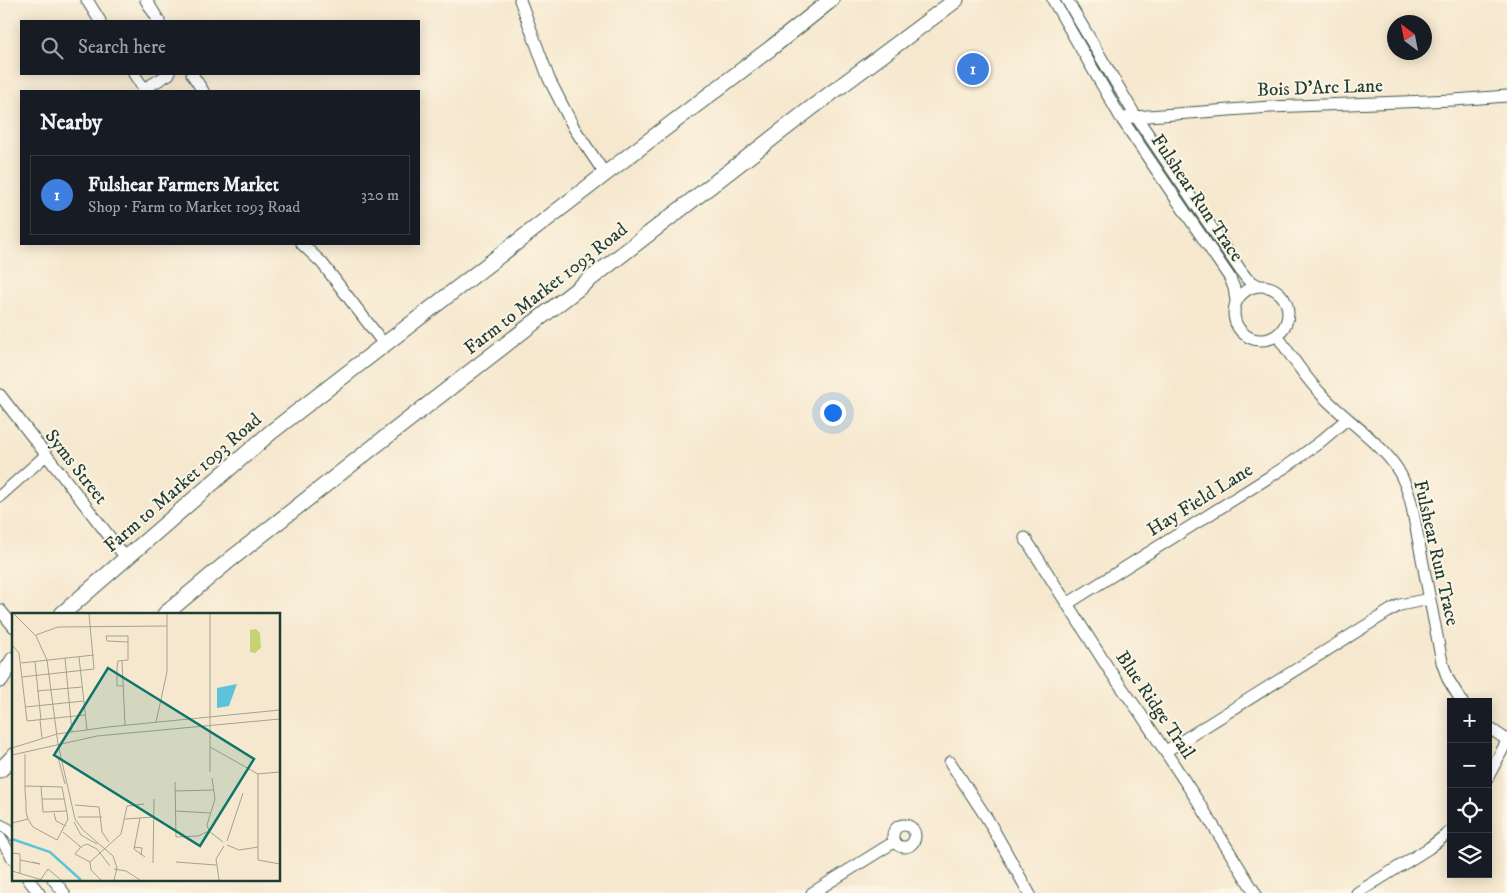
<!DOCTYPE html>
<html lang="en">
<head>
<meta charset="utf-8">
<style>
	:root { --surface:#171b24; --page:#20242c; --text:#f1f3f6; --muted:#9ea1a6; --line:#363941; --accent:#d93025 }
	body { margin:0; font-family:"IM FELL DW Pica",serif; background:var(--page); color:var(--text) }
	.controls { position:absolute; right:15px; bottom:15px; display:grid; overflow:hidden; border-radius:0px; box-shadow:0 2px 12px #0003 }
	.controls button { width:45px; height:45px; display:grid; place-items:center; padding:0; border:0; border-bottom:1px solid var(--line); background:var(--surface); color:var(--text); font:25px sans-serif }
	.compass { position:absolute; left:1387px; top:15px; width:45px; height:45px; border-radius:50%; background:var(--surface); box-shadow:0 2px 12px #0003; rotate:328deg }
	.you { position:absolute; left:832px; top:412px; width:18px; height:18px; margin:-12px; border:4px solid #fff; border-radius:50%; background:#1a73e8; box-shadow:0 0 0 8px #1a73e833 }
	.badge { display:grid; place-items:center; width:32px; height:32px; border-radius:50%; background:var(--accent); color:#fff; font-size:16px; font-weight:700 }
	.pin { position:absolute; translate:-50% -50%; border:2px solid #fff; box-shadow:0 1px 5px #0006 }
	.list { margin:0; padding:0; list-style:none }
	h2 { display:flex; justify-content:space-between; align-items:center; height:65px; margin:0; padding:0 20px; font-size:21px }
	h2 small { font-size:16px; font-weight:400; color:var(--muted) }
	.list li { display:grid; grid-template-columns:32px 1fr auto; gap:15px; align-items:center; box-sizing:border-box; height:80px; margin:0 10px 10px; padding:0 10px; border:1px solid var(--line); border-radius:0px }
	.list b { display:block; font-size:19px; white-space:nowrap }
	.list p { margin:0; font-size:16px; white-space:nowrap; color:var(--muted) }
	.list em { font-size:16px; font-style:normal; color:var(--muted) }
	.icon { flex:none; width:28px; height:28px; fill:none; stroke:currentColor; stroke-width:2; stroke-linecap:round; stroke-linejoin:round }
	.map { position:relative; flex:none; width:1507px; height:893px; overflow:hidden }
	.search { position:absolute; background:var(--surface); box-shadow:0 2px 12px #0003; left:20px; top:20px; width:400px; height:55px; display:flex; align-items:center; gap:12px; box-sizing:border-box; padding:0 18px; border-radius:0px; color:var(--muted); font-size:19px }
	.panel { position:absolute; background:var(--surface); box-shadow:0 2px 12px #0003; left:20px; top:90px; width:400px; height:155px; border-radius:0px }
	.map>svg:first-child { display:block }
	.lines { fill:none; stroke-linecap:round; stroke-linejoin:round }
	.minor-casing { stroke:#3f574b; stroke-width:13 }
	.major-casing { stroke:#3f574b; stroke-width:17 }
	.minor { stroke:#fff; stroke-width:11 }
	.major { stroke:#fff; stroke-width:15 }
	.labels { text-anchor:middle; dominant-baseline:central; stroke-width:4; stroke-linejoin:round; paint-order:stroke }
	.street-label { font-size:19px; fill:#1f3d34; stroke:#fcf5e5 }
	.inset-river { fill:none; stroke:#5dc3db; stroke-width:2.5 }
	.inset-road { fill:none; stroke:#a0a491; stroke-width:1 }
	.view { fill:#0f766e; fill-opacity:0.15; stroke:#0f766e; stroke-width:2.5 }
	.inset-edge { fill:none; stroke:#1f3d34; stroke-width:2.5 }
</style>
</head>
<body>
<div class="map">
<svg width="1507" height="893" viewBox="0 0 1507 893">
	<rect width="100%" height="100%" fill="#fcf5e5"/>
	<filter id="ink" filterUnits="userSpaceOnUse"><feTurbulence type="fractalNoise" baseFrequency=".02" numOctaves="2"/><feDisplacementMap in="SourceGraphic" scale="10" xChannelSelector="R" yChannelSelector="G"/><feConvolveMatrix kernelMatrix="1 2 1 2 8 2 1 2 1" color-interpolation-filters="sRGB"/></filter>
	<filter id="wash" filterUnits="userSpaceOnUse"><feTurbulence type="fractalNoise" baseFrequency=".0096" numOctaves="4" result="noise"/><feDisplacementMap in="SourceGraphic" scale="20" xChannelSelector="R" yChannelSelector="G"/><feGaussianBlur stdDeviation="1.12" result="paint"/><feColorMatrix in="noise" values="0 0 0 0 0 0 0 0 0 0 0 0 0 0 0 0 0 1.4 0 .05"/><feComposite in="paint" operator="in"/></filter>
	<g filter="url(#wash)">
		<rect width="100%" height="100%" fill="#f6e8cf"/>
	</g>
	<g filter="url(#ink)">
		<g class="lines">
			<g class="minor-casing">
				<path id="minor" d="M 87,0 L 100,21
					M 146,0 L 159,21
					M 520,0 L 549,79 L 574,128 L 605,174
					M 1053,0 L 1121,118 L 1230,278 L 1234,288 L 1236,301
					M 1067,0 L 1135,115 L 1241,271 L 1247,279 L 1259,286
					M 134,74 L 144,89 L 169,74
					M 192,74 L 203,91
					M 1121,118 L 1270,107 L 1454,100 L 1507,96
					M 302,244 L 322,263 L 384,344
					M1234 313a27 27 0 1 1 54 0a27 27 0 1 1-54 0Z
					M 1277,335 C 1290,355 1304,376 1321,394 C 1345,420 1379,440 1398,470 C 1404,480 1408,491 1411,502 L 1442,662 L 1448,679 L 1462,702
					M 0,395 L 126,558
					M 0,496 L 45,456
					M 1025,538 L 1110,671 L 1140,713 L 1201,806 L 1255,893
					M 1067,604 L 1290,464 L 1320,442 L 1347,419
					M 0,610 L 14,627
					M 1488,727 L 1507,740
					M 1166,751 L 1391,610 L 1400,605 L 1429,599
					M 950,762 L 988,820 L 1029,893
					M 1488,777 L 1507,741
					M893 836a11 11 0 1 1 22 0a11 11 0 1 1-22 0Z
					M 0,825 L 8,829 L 14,835
					M 0,838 L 14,860
					M 28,879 L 39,893
					M 53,879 L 64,893
					M 812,893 L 894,842
					M 1357,893 L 1429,848 L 1451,831"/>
			</g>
			<g class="major-casing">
				<path id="major" d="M 62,614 L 270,433 L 605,174 L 771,48 L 831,0
					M 165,614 L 231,559 L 381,441 L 810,109 L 956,0
					M 0,680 L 14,659
					M 0,770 L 14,756"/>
			</g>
			<use href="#minor" class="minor"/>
			<use href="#major" class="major"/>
		</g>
	</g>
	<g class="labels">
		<g class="street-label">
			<text transform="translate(1320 88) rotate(-2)">Bois D'Arc Lane</text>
			<text transform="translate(1197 198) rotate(56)">Fulshear Run Trace</text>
			<text transform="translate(546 289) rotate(-38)">Farm to Market 1093 Road</text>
			<text transform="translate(76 467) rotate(52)">Syms Street</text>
			<text transform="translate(183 483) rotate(-41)">Farm to Market 1093 Road</text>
			<text transform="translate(1200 500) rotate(-32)">Hay Field Lane</text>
			<text transform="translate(1436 553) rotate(77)">Fulshear Run Trace</text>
			<text transform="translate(1155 705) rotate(56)">Blue Ridge Trail</text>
		</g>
	</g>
	<g transform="translate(12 613)">
		<rect width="268" height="268" fill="#f6e8cf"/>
		<path d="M 244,16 L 248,20 L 249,35 L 243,40 L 238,39 L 238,17 Z" fill="#c5d374"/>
		<path d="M 225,71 L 217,93 L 205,95 L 205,75 Z" fill="#5dc3db"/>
		<path class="inset-river" d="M 0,226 L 38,239 L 69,267"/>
		<path class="inset-road" d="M 2,1 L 24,23 L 35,47 L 46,131M 198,1 L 198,159M 24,22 L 46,14 L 155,13M 0,32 L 7,40 L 15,108 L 73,102M 67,44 L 75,117M 53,45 L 60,119M 110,48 L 113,112M 23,49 L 29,107M 9,50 L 82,42M 10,64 L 82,56 L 77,1M 111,73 L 105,73 L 105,55 L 106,48 L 116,47 L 116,23 L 94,23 L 95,28 L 116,29M 25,78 L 70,74M 13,94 L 72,88M 28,107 L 30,125M 144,109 L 155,59 L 155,1M 46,131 L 63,206 L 71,217 L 101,243 L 105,255 L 102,267M 198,134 L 246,161 L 246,247 L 268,251M 0,135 L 45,121 L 96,114 L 268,97M 13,141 L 13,177 L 14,190 L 14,199 L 16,206 L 21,214 L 45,227 L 56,206 L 50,174 L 13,173M 0,142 L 85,123 L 268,106M 46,144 L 53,171M 245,161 L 268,159M 200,165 L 203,186 L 195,212 L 197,218 L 211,229M 163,169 L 164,224 L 186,223 L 197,218M 29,173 L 31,199 L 54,198M 163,178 L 201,177M 30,186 L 52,186M 63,192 L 87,194 L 90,219 L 97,229M 164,198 L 198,200M 42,200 L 44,208 L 54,213M 66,204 L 90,204M 128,205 L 122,236 L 133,244M 113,206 L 142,204M 62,209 L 69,222 L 85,231M 0,210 L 16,206M 51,219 L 70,235 L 67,233M 215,228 L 231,180M 215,232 L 227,237 L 246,234M 70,233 L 75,231 L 85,236 L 98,253M 122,234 L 130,235 L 129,242M 68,235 L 63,241 L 78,249 L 79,257 L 89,267M 0,240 L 8,241 L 8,261M 8,247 L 28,251 L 20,249M 78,249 L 109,221 L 115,193 L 132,191M 164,249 L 204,252M 141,250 L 142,186M 102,256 L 114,258 L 128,267M 0,258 L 30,267M 29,266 L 36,256 L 49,267M 207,267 L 204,246 L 212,233"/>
		<path class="view" d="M 96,55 L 242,146 L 188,233 L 42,142 Z"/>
		<rect width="268" height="268" class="inset-edge"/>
	</g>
</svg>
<div class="controls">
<button>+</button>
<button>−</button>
<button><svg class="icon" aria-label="locate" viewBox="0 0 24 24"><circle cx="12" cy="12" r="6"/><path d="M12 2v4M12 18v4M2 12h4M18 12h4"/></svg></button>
<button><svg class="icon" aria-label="layers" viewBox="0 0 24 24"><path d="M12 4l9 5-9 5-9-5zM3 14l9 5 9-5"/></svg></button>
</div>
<svg class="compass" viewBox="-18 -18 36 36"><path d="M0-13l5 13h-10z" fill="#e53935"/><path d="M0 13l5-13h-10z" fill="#9ea1a6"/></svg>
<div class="you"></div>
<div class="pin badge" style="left:973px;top:69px;background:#3f7fe0">1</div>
<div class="search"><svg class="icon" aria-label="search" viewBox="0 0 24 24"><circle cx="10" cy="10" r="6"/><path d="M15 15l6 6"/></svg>Search here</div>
<section class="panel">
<h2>Nearby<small></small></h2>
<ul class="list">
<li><span class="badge" style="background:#3f7fe0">1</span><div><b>Fulshear Farmers Market</b><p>Shop · Farm to Market 1093 Road</p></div><em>320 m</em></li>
</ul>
</section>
</div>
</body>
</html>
